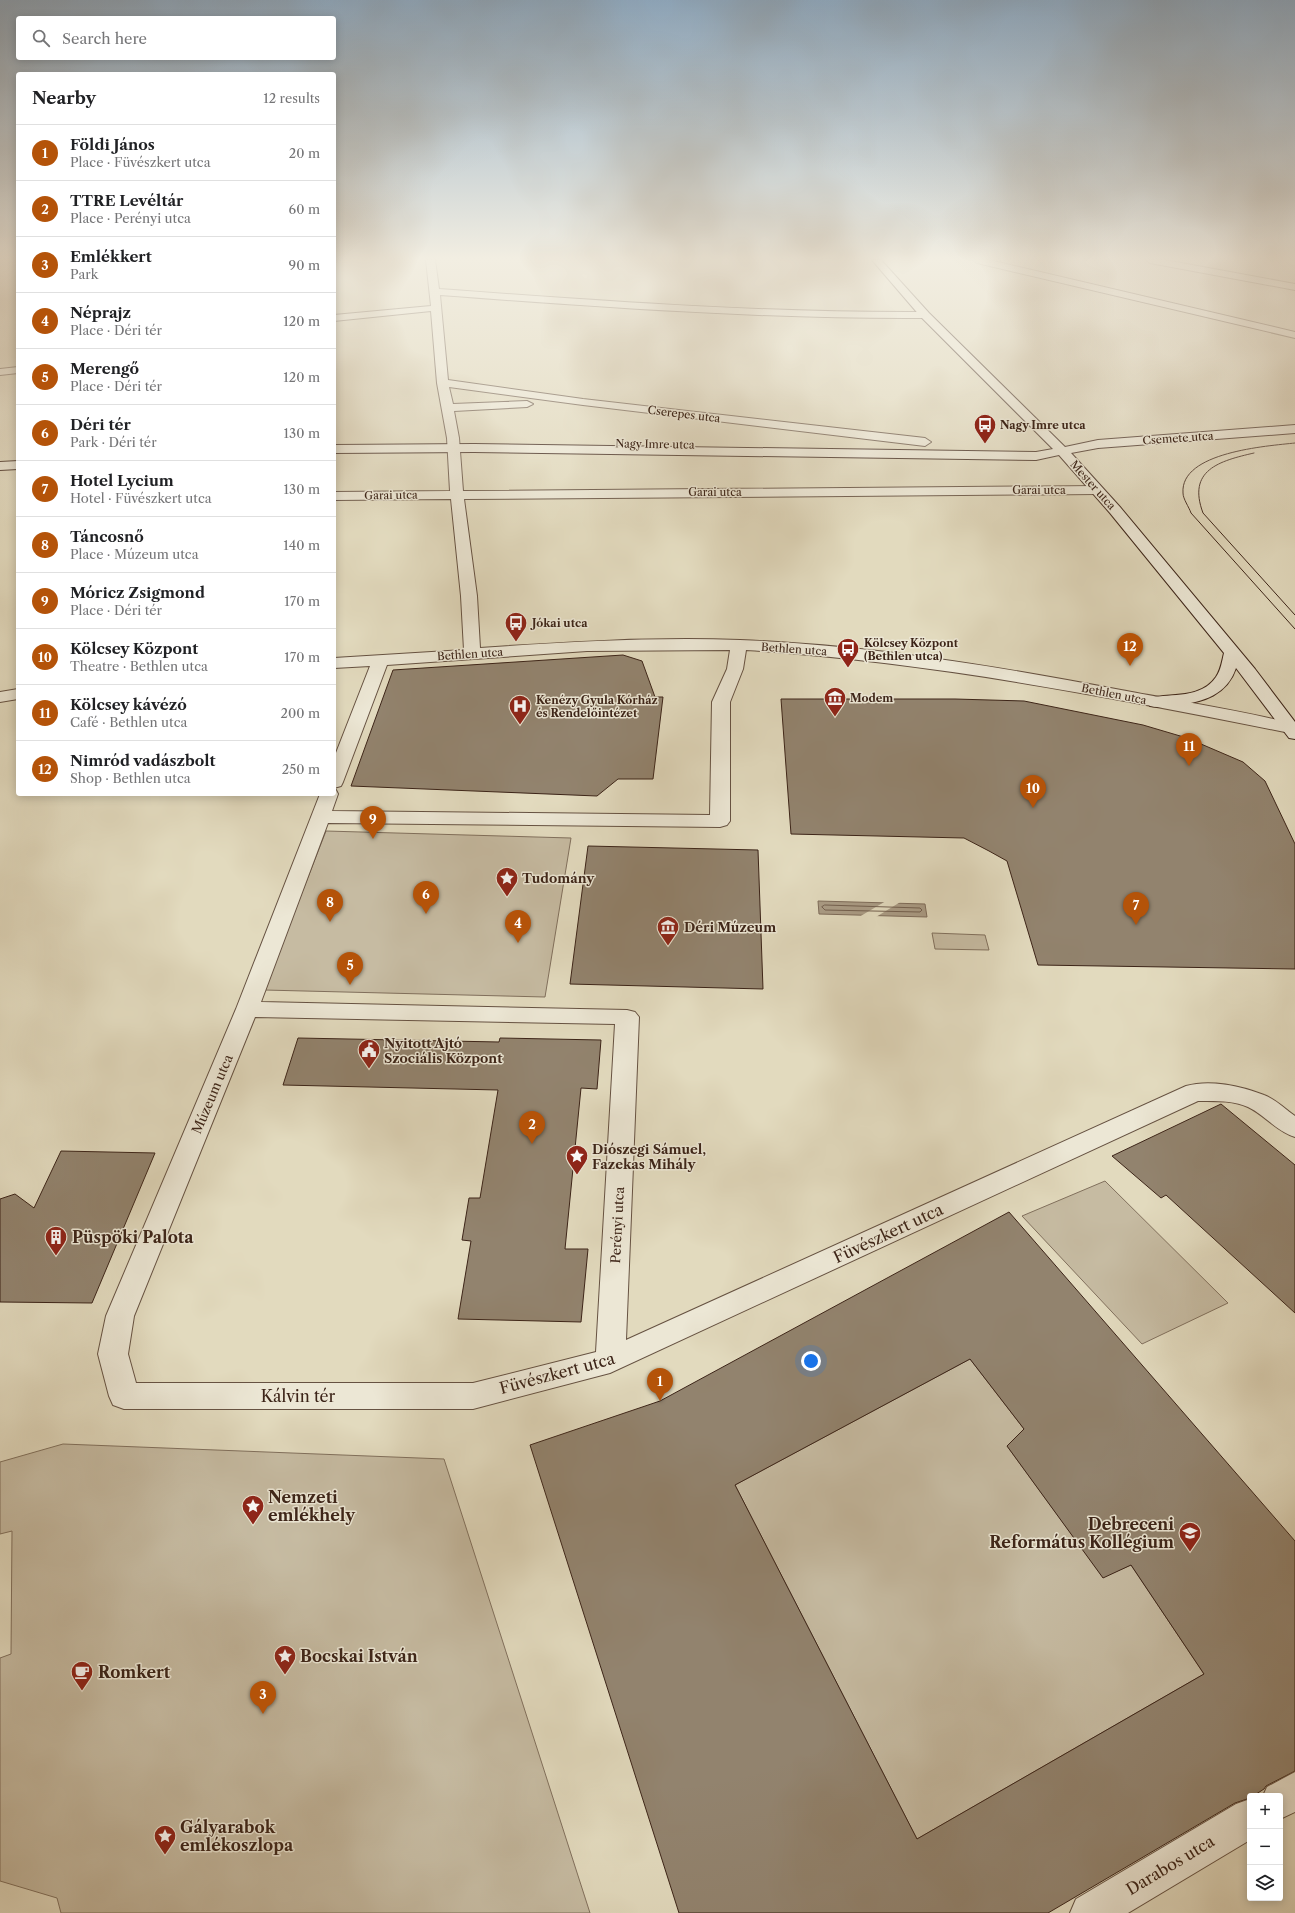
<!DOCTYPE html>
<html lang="en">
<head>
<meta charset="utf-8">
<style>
	:root { --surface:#fff; --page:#f6f6f6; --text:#202124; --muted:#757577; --line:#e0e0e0; --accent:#b45309 }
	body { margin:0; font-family:"Libre Caslon Text",serif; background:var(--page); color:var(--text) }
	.controls { position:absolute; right:12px; bottom:12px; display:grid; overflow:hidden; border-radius:4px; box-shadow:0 2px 10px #0003 }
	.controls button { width:36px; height:36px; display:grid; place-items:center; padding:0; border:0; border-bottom:1px solid var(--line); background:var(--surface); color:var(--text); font:20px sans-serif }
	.you { position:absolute; left:811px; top:1361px; width:14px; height:14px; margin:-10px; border:3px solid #fff; border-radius:50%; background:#1a73e8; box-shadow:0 0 0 6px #1a73e833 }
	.badge { display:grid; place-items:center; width:26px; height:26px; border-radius:50%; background:var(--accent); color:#fff; font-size:13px; font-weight:700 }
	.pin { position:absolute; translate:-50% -33px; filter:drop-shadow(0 1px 2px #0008) }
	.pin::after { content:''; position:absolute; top:21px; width:14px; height:12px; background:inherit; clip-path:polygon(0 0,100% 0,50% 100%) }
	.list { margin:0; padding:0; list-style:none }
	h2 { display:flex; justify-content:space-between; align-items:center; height:52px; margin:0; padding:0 16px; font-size:17px }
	h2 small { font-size:13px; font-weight:400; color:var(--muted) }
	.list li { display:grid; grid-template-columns:26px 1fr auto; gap:12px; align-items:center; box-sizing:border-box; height:56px; padding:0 16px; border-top:1px solid var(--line) }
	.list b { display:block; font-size:15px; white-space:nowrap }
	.list p { margin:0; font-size:13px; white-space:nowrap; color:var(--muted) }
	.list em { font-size:13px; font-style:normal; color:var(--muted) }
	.icon { flex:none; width:22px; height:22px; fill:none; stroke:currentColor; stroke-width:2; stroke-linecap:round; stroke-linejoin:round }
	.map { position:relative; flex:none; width:1295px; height:1913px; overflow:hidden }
	.search { position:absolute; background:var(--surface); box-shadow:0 2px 10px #0003; left:16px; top:16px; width:320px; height:44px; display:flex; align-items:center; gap:10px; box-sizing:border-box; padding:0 14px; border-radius:4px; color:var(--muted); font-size:15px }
	.panel { position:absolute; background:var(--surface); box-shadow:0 2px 10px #0003; left:16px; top:72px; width:320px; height:724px; border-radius:4px }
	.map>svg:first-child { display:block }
	.green { fill:#c6bba2; stroke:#81705d }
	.water { fill:#aa9c86; stroke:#7e6c5a }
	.pier { fill:#e2dabe }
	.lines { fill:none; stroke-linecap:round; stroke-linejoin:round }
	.shore { stroke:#73604f; stroke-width:1 }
	.building { fill:#92836e; stroke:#3c2418; fill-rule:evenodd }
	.street-casing { stroke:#665242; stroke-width:2 }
	.secondary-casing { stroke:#3c2418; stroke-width:2 }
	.street { fill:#ece7d5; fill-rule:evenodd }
	.secondary { fill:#ece7d5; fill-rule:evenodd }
	.tram { stroke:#3c2418; stroke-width:1 }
	.labels { text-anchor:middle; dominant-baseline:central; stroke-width:3; stroke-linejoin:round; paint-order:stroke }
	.far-street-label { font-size:11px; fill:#3c2418; stroke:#ece7d5 }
	.far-poi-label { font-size:11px; font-weight:bold; fill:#3c2418; stroke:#ece7d5; text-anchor:start }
	.poi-label { font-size:13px; font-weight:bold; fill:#3c2418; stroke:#ece7d5; text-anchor:start }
	.street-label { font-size:13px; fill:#3c2418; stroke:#ece7d5 }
	.near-street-label { font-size:16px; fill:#3c2418; stroke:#ece7d5 }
	.near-poi-label { font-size:16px; font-weight:bold; fill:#3c2418; stroke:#ece7d5; text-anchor:start }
</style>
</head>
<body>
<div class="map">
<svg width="1295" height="1913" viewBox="0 0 1295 1913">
	<rect width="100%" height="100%" fill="#e2dabe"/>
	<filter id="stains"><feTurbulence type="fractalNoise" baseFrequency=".005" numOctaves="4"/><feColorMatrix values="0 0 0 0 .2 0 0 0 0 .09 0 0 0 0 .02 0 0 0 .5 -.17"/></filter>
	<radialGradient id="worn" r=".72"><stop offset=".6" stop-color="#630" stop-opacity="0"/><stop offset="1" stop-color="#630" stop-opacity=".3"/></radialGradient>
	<path class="green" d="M 326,831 L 571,838 L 545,997 L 264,990 Z
		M 932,933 L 985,935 L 989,950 L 935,949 Z
		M 1105,1181 L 1228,1303 L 1142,1344 L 1022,1216 Z
		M 970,1359 L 1024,1429 L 1007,1446 L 1103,1577 L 1131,1565 L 1204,1674 L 917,1839 L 735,1485 Z
		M 63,1444 L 444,1459 L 590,1913 L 61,1913 L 57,1898 L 0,1881 L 0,1658 L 11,1654 L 12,1531 L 0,1534 L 0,1462 Z"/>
	<path class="water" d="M 818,901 L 925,904 L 927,917 L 819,914 Z"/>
	<path class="pier" d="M 886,901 L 902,901 L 876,917 L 859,917 Z"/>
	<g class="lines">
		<path class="shore" d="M 825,905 L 920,908 L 922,910 L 920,912 L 825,910 L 822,907 Z"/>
	</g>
	<path class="building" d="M 623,655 L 642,661 L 655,697 L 663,697 L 653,779 L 618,779 L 597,796 L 351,786 L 393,670 Z
		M 781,699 L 955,699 L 1024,701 L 1143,725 L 1187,738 L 1243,762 L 1265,781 L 1295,844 L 1295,969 L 1038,965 L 1007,861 L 989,851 L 964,838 L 791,834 Z
		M 588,846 L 758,850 L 763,989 L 570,984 Z
		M 298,1038 L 499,1042 L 500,1038 L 601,1040 L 597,1089 L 581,1088 L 565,1249 L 588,1249 L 581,1322 L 458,1319 L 471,1241 L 462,1240 L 469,1198 L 480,1198 L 498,1090 L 283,1085 Z
		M 1221,1104 L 1295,1165 L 1295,1313 L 1166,1195 L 1161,1198 L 1112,1156 Z
		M 61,1151 L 155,1153 L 92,1303 L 0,1302 L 0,1199 L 15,1194 L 34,1208 Z
		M 1009,1212 L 1295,1541 L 1295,1771 L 1266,1786 L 1264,1789 L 1250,1798 L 1235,1803 L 1048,1913 L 679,1913 L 530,1445 L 660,1401 ZM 970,1359 L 1024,1429 L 1007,1446 L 1103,1578 L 1131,1565 L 1204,1674 L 917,1839 L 735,1485 Z"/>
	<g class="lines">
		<g class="street-casing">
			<path id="street" d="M 426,260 L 435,260 L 439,289 C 601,301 763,313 925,312 L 930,315 L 925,318 C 763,319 601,307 440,295 L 448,380 L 583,399 L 925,438 L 931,442 L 925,446 L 583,405 L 449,387 L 453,404 L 527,401 L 533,404 L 527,407 L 454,411 L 459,438 L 463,491 L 1096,486 L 1101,487 L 1103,490 L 1101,493 L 1096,494 L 464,499 L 477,596 L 480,648 C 566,642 653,637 740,640 C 868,645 995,666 1121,690 C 1179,701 1238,710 1295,724 L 1295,732 L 1290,733 C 1110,697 930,662 746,650 L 743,669 L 730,702 L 730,821 L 727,825 L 720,827 L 328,823 L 261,1002 L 627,1010 L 635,1012 L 639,1017 L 626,1340 L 1186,1086 C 1210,1079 1241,1086 1264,1095 C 1275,1099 1285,1109 1295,1116 L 1295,1137 C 1276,1131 1265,1115 1248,1107 C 1232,1100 1214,1101 1198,1101 L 610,1373 L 473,1409 L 124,1409 L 113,1405 L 109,1396 L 98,1354 L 106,1316 L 236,1009 L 320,794 L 334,794 L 334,790 L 336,790 L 338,794 L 332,811 L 710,815 L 712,702 L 727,669 L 730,650 L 587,651 L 387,665 L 343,782 L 341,786 L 334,788 L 334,758 L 370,666 L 334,668 L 334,658 L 464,650 L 461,596 L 451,499 L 334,500 L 334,492 L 450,491 L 447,438 L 437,383 L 431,311 L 334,321 L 334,315 L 431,306 ZM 255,1017 L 615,1024 L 596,1352 L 473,1383 L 136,1383 L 128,1354 L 134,1316 Z
				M 973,260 L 989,260 L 1295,332 L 1295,338 L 977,263 Z
				M 1146,260 L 1165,260 L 1295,284 L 1295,290 L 1150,263 Z
				M 18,367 L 18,373 L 0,375 L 0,369 Z
				M 18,689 L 18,699 L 0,702 L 0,692 Z
				M 1295,1772 L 1295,1812 L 1280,1819 L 1280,1796 L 1263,1796 L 1267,1787 Z
				M 1250,1799 L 1250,1840 L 1128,1913 L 1070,1913 L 1076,1899 L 1236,1804 Z"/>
		</g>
		<g class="secondary-casing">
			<path id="secondary" d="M 872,260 L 881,260 L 929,313 L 1065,447 L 1098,440 L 1295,425 L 1295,433 L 1098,448 L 1071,453 L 1120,507 L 1255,669 L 1295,722 L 1295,739 L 1289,738 L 1236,668 C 1227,695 1203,702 1178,705 C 1168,706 1159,708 1150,706 L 1147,702 L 1150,698 C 1172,693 1201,699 1216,677 C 1221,670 1222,661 1224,653 L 1110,513 L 1059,455 L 1036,460 L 474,452 L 334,453 L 334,445 L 474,444 L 1036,452 L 1053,449 L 921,317 Z
				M 18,461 L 18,469 L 0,470 L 0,462 Z"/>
		</g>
		<use href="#street" class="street"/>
		<use href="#secondary" class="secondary"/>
		<path class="tram" d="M 1295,443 C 1267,446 1180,452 1183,493 C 1183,499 1189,507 1191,513 L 1295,629
			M 1254,453 C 1219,461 1187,470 1203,513 L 1295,615"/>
	</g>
	<linearGradient id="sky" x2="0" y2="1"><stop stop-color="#8faac1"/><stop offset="0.49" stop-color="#f2eee2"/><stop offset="1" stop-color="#f2eee2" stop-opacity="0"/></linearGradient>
	<rect width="1295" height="528" fill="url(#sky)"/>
	<defs>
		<g id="bus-pin" transform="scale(1.15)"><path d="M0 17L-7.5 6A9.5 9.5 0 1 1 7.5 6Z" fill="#8f2418" stroke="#ece7d5"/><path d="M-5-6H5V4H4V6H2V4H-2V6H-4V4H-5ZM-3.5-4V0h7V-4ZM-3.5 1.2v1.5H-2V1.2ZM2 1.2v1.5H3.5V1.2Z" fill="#fff"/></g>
		<g id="museum-pin" transform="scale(1.15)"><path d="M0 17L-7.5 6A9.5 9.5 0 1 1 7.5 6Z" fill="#8f2418" stroke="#ece7d5"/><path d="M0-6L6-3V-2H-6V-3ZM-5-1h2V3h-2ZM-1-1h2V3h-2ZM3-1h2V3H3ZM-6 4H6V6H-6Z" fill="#fff"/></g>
		<g id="hospital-pin" transform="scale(1.15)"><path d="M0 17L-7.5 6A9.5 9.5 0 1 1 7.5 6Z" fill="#8f2418" stroke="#ece7d5"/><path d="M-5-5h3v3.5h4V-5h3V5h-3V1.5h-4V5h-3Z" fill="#fff"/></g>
		<g id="sight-pin" transform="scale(1.15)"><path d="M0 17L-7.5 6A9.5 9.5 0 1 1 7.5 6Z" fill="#8f2418" stroke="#ece7d5"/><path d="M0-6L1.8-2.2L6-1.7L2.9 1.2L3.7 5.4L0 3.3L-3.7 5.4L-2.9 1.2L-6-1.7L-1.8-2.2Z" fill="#fff"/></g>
		<g id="civic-pin" transform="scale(1.15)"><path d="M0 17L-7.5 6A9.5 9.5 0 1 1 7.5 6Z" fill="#8f2418" stroke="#ece7d5"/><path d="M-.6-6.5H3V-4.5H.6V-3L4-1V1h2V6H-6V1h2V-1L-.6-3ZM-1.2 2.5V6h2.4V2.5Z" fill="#fff"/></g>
		<g id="building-pin" transform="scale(1.15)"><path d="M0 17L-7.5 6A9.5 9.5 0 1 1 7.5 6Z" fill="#8f2418" stroke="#ece7d5"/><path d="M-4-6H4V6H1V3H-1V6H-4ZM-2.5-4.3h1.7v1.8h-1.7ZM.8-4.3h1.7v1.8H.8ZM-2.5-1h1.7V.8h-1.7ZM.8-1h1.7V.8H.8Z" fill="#fff"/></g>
		<g id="university-pin" transform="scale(1.15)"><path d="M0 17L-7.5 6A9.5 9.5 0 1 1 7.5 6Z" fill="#8f2418" stroke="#ece7d5"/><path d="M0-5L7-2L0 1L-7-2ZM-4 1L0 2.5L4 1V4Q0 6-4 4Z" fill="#fff"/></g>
		<g id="cafe-pin" transform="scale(1.15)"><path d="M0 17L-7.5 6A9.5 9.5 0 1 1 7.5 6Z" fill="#8f2418" stroke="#ece7d5"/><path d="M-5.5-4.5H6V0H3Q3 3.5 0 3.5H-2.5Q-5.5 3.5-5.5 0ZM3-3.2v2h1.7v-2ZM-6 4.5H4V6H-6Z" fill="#fff"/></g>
	</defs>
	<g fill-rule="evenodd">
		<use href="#bus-pin" x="985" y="425"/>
		<use href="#bus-pin" x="516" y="623"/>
		<use href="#bus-pin" x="848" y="649"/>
		<use href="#museum-pin" x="835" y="698"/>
		<use href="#hospital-pin" x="520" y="706"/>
		<use href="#sight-pin" x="507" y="878"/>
		<use href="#museum-pin" x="668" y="927"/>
		<use href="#civic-pin" x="369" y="1050"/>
		<use href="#sight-pin" x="577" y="1156"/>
		<use href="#building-pin" x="56" y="1237"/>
		<use href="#sight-pin" x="253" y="1506"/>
		<use href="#university-pin" x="1190" y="1533"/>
		<use href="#sight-pin" x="285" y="1656"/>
		<use href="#cafe-pin" x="82" y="1672"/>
		<use href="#sight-pin" x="165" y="1836"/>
	</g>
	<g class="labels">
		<g class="far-street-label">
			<text transform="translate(684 414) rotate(7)">Cserepes utca</text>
			<text transform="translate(1178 438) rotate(-4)">Csemete utca</text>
			<text transform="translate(655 444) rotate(1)">Nagy Imre utca</text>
			<text transform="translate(1093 485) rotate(48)">Mester utca</text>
			<text x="1039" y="490">Garai utca</text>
			<text x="715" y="492">Garai utca</text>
			<text transform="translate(391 495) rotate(-1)">Garai utca</text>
			<text transform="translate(794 649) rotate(4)">Bethlen utca</text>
			<text transform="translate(470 654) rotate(-4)">Bethlen utca</text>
			<text transform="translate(1114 694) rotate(11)">Bethlen utca</text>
		</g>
		<g class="far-poi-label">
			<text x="1000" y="425">Nagy Imre utca</text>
			<text x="532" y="623">Jókai utca</text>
			<text x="864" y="643">Kölcsey Központ<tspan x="864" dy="13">(Bethlen utca)</tspan></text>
			<text x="850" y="698">Modem</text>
			<text x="536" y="700">Kenézy Gyula Kórház<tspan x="536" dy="13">és Rendelőintézet</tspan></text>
		</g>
		<g class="poi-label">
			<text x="522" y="878">Tudomány</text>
			<text x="684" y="927">Déri Múzeum</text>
			<text x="384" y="1043">Nyitott Ajtó<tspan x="384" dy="15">Szociális Központ</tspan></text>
			<text x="592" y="1149">Diószegi Sámuel,<tspan x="592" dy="15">Fazekas Mihály</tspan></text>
		</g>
		<g class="street-label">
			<text transform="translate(212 1094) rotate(-67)">Múzeum utca</text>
			<text transform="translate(617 1225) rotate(-87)">Perényi utca</text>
		</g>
		<g class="near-street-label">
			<text transform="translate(888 1233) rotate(-25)">Füvészkert utca</text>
			<text transform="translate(557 1373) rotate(-15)">Füvészkert utca</text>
			<text x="298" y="1396">Kálvin tér</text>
			<text transform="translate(1170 1865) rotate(-31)">Darabos utca</text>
		</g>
		<g class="near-poi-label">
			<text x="72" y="1237">Püspöki Palota</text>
			<text x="268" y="1497">Nemzeti<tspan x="268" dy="18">emlékhely</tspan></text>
			<text x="1174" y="1524" text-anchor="end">Debreceni<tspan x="1174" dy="18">Református Kollégium</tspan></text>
			<text x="300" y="1656">Bocskai István</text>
			<text x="98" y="1672">Romkert</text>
			<text x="180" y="1827">Gályarabok<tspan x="180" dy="18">emlékoszlopa</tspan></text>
		</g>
	</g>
	<rect width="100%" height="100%" filter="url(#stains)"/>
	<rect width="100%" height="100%" fill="url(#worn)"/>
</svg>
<div class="controls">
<button>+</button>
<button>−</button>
<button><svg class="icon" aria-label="layers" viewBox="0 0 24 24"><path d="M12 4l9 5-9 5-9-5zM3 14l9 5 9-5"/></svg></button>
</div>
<div class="you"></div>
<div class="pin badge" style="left:660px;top:1401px">1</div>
<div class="pin badge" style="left:532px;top:1144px">2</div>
<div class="pin badge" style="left:263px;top:1714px">3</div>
<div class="pin badge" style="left:518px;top:943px">4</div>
<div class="pin badge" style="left:350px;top:985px">5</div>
<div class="pin badge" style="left:426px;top:914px">6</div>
<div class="pin badge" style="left:1136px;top:925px">7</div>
<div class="pin badge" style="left:330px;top:922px">8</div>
<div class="pin badge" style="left:373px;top:839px">9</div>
<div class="pin badge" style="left:1033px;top:808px">10</div>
<div class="pin badge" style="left:1189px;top:766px">11</div>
<div class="pin badge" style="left:1130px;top:666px">12</div>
<div class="search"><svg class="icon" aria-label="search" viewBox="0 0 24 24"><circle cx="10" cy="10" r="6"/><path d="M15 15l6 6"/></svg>Search here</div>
<section class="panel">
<h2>Nearby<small>12 results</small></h2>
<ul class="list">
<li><span class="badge">1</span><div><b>Földi János</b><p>Place · Füvészkert utca</p></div><em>20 m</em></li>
<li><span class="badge">2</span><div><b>TTRE Levéltár</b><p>Place · Perényi utca</p></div><em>60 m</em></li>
<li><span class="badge">3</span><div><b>Emlékkert</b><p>Park</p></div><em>90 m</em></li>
<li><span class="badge">4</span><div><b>Néprajz</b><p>Place · Déri tér</p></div><em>120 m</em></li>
<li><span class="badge">5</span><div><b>Merengő</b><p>Place · Déri tér</p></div><em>120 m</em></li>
<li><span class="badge">6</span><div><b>Déri tér</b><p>Park · Déri tér</p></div><em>130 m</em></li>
<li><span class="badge">7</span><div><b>Hotel Lycium</b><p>Hotel · Füvészkert utca</p></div><em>130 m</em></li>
<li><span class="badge">8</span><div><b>Táncosnő</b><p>Place · Múzeum utca</p></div><em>140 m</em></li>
<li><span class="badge">9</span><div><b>Móricz Zsigmond</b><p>Place · Déri tér</p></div><em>170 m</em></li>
<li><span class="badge">10</span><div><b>Kölcsey Központ</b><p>Theatre · Bethlen utca</p></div><em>170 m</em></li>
<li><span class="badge">11</span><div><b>Kölcsey kávézó</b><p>Café · Bethlen utca</p></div><em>200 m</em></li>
<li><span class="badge">12</span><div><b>Nimród vadászbolt</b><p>Shop · Bethlen utca</p></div><em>250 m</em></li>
</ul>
</section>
</div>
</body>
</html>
